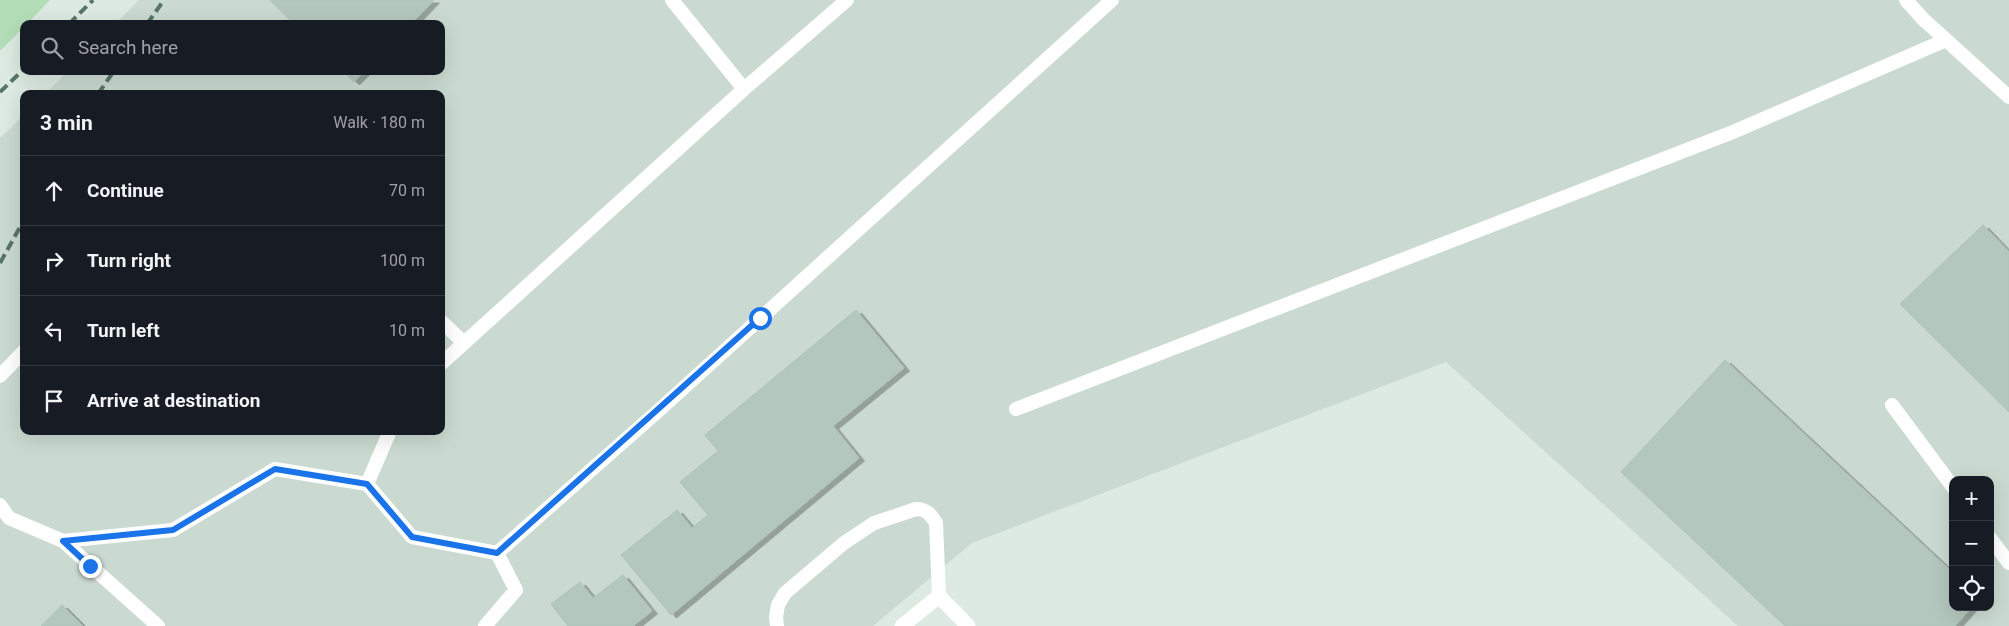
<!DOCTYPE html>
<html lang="en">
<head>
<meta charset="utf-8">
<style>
	:root { --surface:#171b24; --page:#242831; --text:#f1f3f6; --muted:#9ea1a6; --line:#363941 }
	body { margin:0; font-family:Roboto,sans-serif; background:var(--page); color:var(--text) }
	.controls { position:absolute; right:15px; bottom:15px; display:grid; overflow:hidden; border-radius:10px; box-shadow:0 5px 20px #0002 }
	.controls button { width:45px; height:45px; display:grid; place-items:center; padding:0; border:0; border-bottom:1px solid var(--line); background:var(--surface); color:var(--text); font:25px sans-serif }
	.stop { position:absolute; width:15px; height:15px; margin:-11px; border:4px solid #1a73e8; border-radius:50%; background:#fff }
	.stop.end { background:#1a73e8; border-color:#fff; box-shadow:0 1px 5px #0008 }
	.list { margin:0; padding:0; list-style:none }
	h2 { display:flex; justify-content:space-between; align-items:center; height:65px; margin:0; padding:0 20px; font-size:21px }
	h2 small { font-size:16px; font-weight:400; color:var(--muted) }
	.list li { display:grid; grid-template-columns:32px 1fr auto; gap:15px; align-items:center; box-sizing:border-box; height:70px; padding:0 20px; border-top:1px solid var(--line) }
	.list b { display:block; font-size:19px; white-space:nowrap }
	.list em { font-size:16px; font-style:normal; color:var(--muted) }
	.icon { flex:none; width:28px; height:28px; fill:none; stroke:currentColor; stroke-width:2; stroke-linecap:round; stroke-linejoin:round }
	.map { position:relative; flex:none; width:2009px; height:626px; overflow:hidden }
	.search { position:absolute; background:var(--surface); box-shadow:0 5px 20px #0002; left:20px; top:20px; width:425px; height:55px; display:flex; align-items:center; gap:12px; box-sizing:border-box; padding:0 18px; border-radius:10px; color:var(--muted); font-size:19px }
	.panel { position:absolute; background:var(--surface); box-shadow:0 5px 20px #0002; left:20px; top:90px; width:425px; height:345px; border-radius:10px }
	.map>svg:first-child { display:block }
	.built { fill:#cadad0; fill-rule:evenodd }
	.green { fill:#b3ddb7 }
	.building { fill:#b4c7bd; stroke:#aec4b7; filter:url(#shadow) }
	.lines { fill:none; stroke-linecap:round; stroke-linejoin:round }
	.service { stroke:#fff; stroke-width:14 }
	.minor { stroke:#fff; stroke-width:15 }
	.rail { stroke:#577668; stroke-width:4; stroke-dasharray:10 5; stroke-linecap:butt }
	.route { stroke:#1a73e8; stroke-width:6 }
</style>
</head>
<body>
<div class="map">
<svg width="2009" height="626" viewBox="0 0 2009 626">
	<defs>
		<filter id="shadow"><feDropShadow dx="5.5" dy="3" stdDeviation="0" flood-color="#0004"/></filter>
	</defs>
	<rect width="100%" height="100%" fill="#dceae1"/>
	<path class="built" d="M 139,0 L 2009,0 L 2009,626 L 1738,626 L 1446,362 L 972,543 L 873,626 L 0,626 L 0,138 L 24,115 L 24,431 L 441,431 L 441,94 L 45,94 L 68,71 L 441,71 L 441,24 L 115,24 ZM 1953,480 L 1990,480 L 1990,607 L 1953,607 Z"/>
	<path class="green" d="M 0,0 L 50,0 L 27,24 L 24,24 L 24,27 L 0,51 Z"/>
	<path class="building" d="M 270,0 L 434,0 L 411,24 L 294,24 Z
		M 343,71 L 365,71 L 354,82 Z
		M 1983,225 L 2009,252 L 2009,412 L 1900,304 Z
		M 856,310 L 904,368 L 833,426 L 859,458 L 671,615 L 621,555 L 677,510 L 692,528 L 708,515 L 680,482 L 718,451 L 705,435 Z
		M 1725,360 L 1953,573 L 1953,607 L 1972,607 L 1955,626 L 1785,626 L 1621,472 Z
		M 623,575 L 652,611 L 633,626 L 568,626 L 551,604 L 580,582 L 593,598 Z
		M 62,605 L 83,626 L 41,626 Z"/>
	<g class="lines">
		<path class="service" d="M 672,0 L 744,89 L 847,0
			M 1906,0 L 1923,19 L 2009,97
			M 441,321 L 464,343
			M 441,364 L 744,89
			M 0,376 L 24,351
			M 1892,405 L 1953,487
			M 1016,409 L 1733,132 L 1946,40
			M 390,431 L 367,484 L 412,537 L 497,553 L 658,411 L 1112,0
			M 0,505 L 9,518 L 63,541 L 173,530 L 275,469 L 367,484
			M 1990,538 L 2009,563
			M 63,541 L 158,626
			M 485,626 L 516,590 L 497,553
			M 777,626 L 776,617 L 778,605 L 785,593 L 844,543 L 874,523 L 916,509 C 927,509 931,515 936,523 L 939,596"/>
		<path class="minor" d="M 902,626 L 939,596 L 968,626"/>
		<path class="rail" d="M 69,24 L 93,0
			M 147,24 L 164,0
			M 0,92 L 24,69
			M 98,94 L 114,71
			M 0,263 L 24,220"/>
	</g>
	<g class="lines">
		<path class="route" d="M 90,566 L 63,541 L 173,530 L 275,469 L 367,484 L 412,537 L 497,553 L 760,318"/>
	</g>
</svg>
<div class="controls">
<button>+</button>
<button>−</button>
<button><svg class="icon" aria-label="locate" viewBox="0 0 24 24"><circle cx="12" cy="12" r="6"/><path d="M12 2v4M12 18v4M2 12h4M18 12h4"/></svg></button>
</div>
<div class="stop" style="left:760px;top:318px"></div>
<div class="stop end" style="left:90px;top:566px"></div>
<div class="search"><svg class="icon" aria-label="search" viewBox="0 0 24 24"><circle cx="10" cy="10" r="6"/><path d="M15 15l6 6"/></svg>Search here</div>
<section class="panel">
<h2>3 min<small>Walk · 180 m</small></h2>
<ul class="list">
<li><svg class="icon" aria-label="ahead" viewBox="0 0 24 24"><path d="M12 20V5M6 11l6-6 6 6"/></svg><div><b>Continue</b></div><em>70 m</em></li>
<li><svg class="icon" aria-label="right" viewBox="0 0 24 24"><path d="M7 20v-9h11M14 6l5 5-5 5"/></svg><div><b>Turn right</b></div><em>100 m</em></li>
<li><svg class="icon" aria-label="left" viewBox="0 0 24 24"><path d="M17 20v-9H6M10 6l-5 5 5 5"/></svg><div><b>Turn left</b></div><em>10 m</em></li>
<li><svg class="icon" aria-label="arrive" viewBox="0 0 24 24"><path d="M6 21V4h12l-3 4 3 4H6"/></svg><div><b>Arrive at destination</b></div></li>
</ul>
</section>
</div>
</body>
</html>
